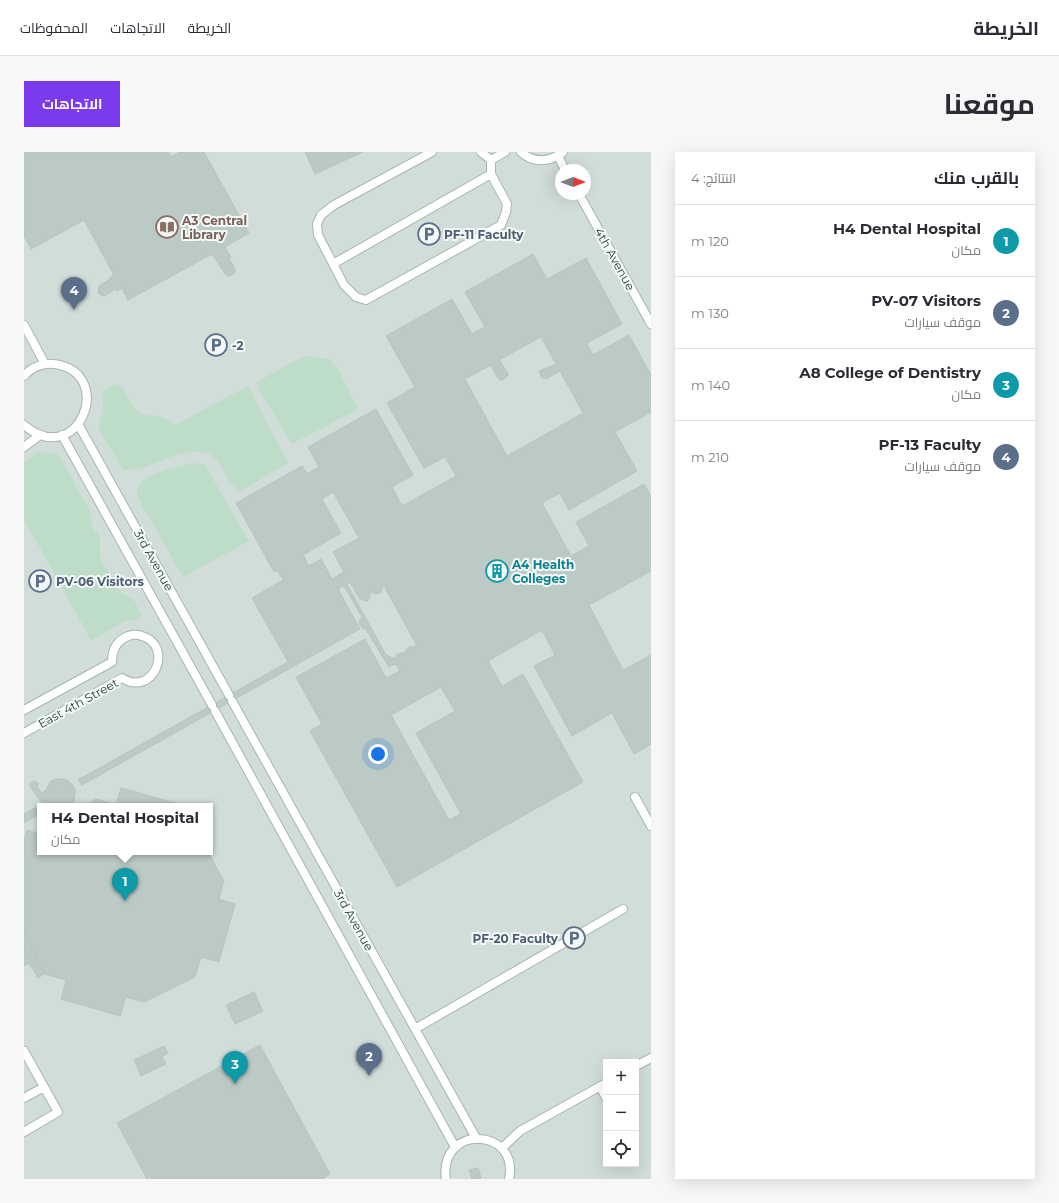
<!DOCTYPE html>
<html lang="ar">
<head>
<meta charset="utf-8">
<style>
	:root { --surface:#fff; --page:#f7f7f7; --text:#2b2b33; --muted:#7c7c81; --line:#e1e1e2; --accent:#7c3aed }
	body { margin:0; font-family:Montserrat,Cairo,sans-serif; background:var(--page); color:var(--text); direction:rtl }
	.controls { position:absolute; right:12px; bottom:12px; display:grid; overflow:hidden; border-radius:0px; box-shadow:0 4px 16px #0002 }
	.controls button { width:36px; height:36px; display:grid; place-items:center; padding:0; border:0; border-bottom:1px solid var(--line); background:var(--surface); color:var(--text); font:20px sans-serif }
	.compass { position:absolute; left:531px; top:12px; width:36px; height:36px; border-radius:50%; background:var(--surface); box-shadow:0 4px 16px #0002; rotate:90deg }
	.you { position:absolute; left:354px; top:602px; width:14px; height:14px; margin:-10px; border:3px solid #fff; border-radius:50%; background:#1a73e8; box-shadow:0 0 0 6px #1a73e833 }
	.badge { display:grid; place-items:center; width:26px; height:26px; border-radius:50%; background:var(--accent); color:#fff; font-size:13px; font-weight:700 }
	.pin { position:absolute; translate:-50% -33px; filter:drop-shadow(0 1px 2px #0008) }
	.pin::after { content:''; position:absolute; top:21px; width:14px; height:12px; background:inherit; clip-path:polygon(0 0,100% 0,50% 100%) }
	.popup { position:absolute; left:13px; top:651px; width:176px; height:52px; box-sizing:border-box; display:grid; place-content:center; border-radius:0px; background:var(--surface); filter:drop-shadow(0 1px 3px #0005); font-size:13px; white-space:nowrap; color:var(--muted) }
	.popup b { font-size:15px; color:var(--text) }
	.popup::after { content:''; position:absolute; left:50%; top:100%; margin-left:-8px; border:8px solid transparent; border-top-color:var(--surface) }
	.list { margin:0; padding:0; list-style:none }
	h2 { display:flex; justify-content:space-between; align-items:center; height:52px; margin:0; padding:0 16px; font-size:17px }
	h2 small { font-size:13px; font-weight:400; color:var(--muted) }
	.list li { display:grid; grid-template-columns:26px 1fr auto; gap:12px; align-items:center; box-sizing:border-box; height:72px; padding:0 16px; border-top:1px solid var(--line) }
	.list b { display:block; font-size:15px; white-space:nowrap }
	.list p { margin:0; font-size:13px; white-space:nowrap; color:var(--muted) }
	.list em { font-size:13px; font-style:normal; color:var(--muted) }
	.icon { flex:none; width:22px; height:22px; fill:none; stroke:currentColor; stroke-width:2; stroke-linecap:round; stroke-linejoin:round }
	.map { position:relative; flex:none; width:627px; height:1027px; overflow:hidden; direction:ltr; border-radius:0px }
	header { display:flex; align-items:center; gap:24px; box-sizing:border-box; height:56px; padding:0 20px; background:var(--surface); border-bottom:1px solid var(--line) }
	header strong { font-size:19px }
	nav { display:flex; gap:22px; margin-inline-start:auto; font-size:14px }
	.intro { display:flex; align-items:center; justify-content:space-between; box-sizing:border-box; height:96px; padding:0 24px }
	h1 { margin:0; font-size:28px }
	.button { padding:10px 18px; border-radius:0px; background:var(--accent); color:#fff; font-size:14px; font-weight:700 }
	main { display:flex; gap:24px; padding:0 24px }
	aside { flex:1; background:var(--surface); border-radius:0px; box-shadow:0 4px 16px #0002 }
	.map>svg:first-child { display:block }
	.built { fill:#d1ddd8; fill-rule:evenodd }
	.green { fill:#bdddc8 }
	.building { fill:#bbcac5; stroke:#b6c6c1; fill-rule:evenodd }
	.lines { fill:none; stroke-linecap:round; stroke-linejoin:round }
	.lane-casing { stroke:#a6b5b1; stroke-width:10 }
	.lane { stroke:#fff; stroke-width:8 }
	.labels { text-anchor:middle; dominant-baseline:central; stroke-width:4; stroke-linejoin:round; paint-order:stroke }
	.education-label { font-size:12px; font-weight:bold; fill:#785e54; stroke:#f4f9f7; text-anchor:start }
	.service-label { font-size:12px; font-weight:bold; fill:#4e5e75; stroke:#f4f9f7; text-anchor:start }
	.street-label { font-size:12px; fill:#233e39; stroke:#f4f9f7 }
	.culture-label { font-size:12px; font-weight:bold; fill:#0d838f; stroke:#f4f9f7; text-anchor:start }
</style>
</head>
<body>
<header>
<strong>الخريطة</strong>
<nav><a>الخريطة</a><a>الاتجاهات</a><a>المحفوظات</a></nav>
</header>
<div class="intro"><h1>موقعنا</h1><a class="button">الاتجاهات</a></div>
<main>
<aside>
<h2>بالقرب منك<small>النتائج: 4</small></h2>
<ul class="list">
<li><span class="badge" style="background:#0f9aa8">1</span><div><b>H4 Dental Hospital</b><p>مكان</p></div><em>120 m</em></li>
<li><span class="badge" style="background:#5c6f8a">2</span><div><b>PV-07 Visitors</b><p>موقف سيارات</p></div><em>130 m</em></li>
<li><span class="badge" style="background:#0f9aa8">3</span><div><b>A8 College of Dentistry</b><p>مكان</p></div><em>140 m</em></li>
<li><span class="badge" style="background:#5c6f8a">4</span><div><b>PF-13 Faculty</b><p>موقف سيارات</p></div><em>210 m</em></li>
</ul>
</aside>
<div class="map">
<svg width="627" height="1027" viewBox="0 0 627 1027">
	<rect width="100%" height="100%" fill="#e3ede9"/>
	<path class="built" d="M 0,0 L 627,0 L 627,1027 L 0,1027 ZM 537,18 L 561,18 L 561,42 L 537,42 ZM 16,654 L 186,654 L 186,700 L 16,700 ZM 582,910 L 612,910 L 612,1012 L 582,1012 Z"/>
	<path class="green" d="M 284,204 L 306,207 L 315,219 L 334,257 L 268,292 L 235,238 L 233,230 L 276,206 Z
		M 93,233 L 98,235 L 109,254 L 116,262 C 131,265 139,262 151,273 L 224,234 L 264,311 L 216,339 C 202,330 197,308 187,303 C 166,292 135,311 115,317 C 110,318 104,318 99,318 L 75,277 L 76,267 L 78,263 L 80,238 Z
		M 13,300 L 34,302 L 66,359 L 68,374 L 76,386 L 76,407 L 85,420 L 86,426 L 88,431 L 98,441 L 110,448 L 117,462 L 115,468 L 101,469 L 67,488 L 0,367 L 0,311 Z
		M 170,311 L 181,313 L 225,389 L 159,425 L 113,344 C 113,338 114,333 119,329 C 127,321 158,313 170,311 Z"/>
	<path class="building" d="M 0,0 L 144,0 L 147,5 L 156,0 L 180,0 L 225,81 L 201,95 L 207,105 L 205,106 L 211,117 L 211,121 L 208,123 L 205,124 L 202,123 L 188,102 L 104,148 L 98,136 L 93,139 L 92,137 L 80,144 L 77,143 L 74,141 L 75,134 L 86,127 L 85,126 L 90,123 L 60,68 L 7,97 L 0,84 Z
		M 281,0 L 339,0 L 291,22 Z
		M 509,102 L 523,127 L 562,106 L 598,172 L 563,191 L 569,203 L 605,183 L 627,223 L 627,260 L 591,280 L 613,319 L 545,358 L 536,341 L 518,351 L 547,404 L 565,394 L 552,370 L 620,332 L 627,344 L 627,419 L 565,453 L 599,518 L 627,503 L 627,592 L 610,602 L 588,561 L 548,584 L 510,514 L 531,503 L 518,478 L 464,509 L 478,534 L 499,522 L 559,630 L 373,735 L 286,579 L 298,572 L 272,525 L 341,487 L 362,526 L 376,519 L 372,512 L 365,515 L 341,476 L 339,477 L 336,473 L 335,469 L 338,465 L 320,434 L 314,437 L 336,477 L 58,633 L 54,628 L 264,510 L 228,446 L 259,428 L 253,418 L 250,420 L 212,351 L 278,314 L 283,322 L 295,315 L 284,295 L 352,257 L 389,323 L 368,335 L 378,354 L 432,324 L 421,305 L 400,316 L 363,251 L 391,235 L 362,184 L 428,147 L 448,182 L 461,175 L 441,140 ZM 517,185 L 532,212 L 515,219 L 517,225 L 522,227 L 536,219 L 559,261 L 483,304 L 441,227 L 467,213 L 473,225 L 476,228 L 479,228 L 484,224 L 484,221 L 475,208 ZM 309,340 L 335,386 L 309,400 L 320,420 L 308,427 L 297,407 L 285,414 L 279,403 L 317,381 L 298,347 ZM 326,430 L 335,446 L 339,448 L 344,449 L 346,445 L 346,440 L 351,442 L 356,441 L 358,438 L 359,432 L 393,494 L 385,495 L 380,501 L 373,502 L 371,507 L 362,503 L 323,432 ZM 417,535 L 431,559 L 392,581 L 437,662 L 425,668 L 367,563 Z
		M 32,627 L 38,627 L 43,628 L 48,632 L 51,637 L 51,643 L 50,649 L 45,654 L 16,654 L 16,662 L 0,671 L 0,662 L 19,652 L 5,633 L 10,629 L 13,630 L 15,632 L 13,634 L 17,641 L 22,638 L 26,630 Z
		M 97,636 L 158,653 L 158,654 L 62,654 L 72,647 L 92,653 Z
		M 3,678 L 16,682 L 16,700 L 184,700 L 200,729 L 195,747 L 211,752 L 195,810 L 177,805 L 171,825 L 120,850 L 102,845 L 96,864 L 37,847 L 42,828 L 20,822 L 0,777 L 0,688 Z
		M 0,777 L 20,822 L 14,826 L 5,811 L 0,814 Z
		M 230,840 L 239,859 L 211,872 L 202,853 Z
		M 236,893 L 306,1022 L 298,1027 L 123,1027 L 93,971 Z
		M 140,894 L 144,901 L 138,904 L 142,912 L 117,924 L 110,908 Z
		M 454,1016 L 457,1026 L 448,1027 L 445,1018 Z"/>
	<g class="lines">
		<g class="lane-casing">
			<path id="lane" d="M 408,0 L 310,53 L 297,63 L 293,72 L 294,83 L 320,133 L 332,145 L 342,148 L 477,73 L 482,60 L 483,52 L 467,22 L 467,8 L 457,0
				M 497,0 C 510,12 526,10 539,0
				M 534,4 L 541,18
				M 467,8 L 481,0
				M 555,42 L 627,172
				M 309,112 L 467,22
				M 0,173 L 21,212
				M 0,224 C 7,215 19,211 30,212 C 93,220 55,319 0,273
				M 54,272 L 205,543
				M 38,283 L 188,553
				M 0,295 L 16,283
				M 208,549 L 452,986
				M 0,558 L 88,510 C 88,500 91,491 100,486 C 105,483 112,482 118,484 C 151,494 129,546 98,526 L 0,581
				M 191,559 L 431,995
				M 611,645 L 627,674
				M 391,877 L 599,757
				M 0,899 L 34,960 L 0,980
				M 612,914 L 627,906
				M 576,934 L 582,946
				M 0,946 L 20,935
				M 478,996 L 496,979 L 582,931
				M 422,1027 C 414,972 496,975 485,1027"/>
		</g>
		<use href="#lane" class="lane"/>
	</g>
	<defs>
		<g id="library-ring" transform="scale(1.15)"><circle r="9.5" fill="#f4f9f7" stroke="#8d6e63" stroke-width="1.5"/><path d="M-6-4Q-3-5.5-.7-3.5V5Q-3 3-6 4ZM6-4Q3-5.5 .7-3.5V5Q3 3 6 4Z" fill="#8d6e63"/></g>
		<g id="parking-ring" transform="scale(1.15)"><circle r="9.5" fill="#f4f9f7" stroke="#5c6f8a" stroke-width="1.5"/><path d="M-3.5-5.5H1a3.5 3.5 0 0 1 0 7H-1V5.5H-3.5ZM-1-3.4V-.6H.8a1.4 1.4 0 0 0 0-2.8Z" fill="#5c6f8a"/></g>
		<g id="building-ring" transform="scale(1.15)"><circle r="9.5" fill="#f4f9f7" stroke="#0f9aa8" stroke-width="1.5"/><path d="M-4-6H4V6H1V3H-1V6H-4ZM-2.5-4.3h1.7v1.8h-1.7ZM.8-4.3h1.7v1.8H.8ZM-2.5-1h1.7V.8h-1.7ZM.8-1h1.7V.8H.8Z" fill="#0f9aa8"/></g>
	</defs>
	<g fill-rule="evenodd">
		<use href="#library-ring" x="143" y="75"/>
		<use href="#parking-ring" x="405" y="82"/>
		<use href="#parking-ring" x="192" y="193"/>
		<use href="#building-ring" x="473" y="419"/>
		<use href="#parking-ring" x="16" y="429"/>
		<use href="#parking-ring" x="550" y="786"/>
	</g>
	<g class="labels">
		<g class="education-label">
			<text x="158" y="68">A3 Central<tspan x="158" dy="14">Library</tspan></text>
		</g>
		<g class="service-label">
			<text x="420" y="82">PF-11 Faculty</text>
			<text x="208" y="193">-2</text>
			<text x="32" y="429">PV-06 Visitors</text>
			<text x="534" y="786" text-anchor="end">PF-20 Faculty</text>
		</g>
		<g class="street-label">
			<text transform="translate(591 107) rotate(61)">4th Avenue</text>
			<text transform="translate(130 408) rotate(61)">3rd Avenue</text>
			<text transform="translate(54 551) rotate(-29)">East 4th Street</text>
			<text transform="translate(330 768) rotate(61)">3rd Avenue</text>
		</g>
		<g class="culture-label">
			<text x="488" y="412">A4 Health<tspan x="488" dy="14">Colleges</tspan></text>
		</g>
	</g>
</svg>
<div class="controls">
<button>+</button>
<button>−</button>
<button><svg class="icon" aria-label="locate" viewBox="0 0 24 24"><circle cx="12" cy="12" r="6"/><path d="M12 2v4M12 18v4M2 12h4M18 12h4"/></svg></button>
</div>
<svg class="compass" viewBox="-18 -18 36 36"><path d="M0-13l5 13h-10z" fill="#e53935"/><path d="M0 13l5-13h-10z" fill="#7c7c81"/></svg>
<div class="you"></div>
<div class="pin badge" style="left:101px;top:749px;background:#0f9aa8">1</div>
<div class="popup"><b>H4 Dental Hospital</b>مكان</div>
<div class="pin badge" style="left:345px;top:924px;background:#5c6f8a">2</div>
<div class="pin badge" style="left:211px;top:932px;background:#0f9aa8">3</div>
<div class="pin badge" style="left:50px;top:158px;background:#5c6f8a">4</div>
</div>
</main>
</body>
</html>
